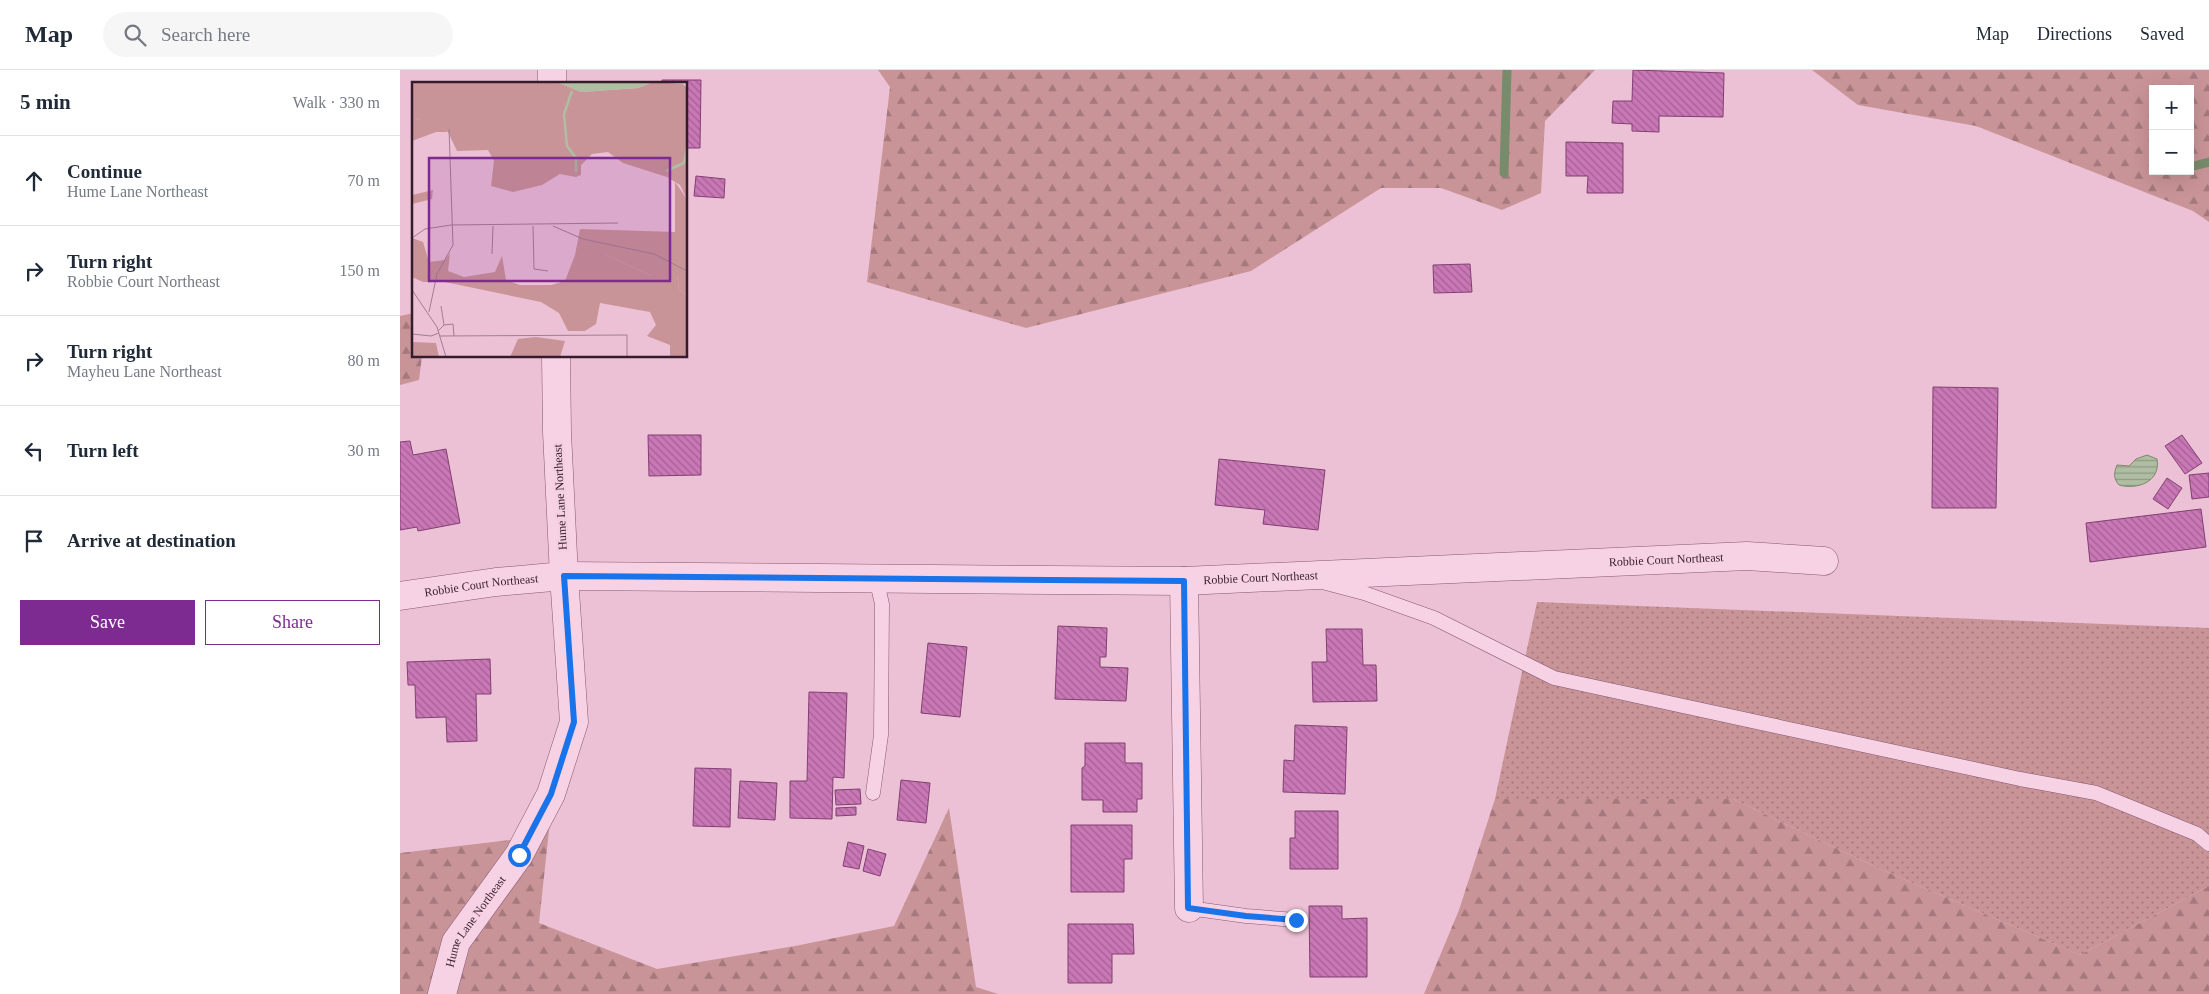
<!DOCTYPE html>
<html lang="en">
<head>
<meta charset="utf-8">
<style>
	:root { --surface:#fff; --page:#f6f6f7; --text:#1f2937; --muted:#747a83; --line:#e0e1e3; --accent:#7e2b91 }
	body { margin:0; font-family:"Times New Roman",serif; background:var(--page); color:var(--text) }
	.controls { position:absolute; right:15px; top:15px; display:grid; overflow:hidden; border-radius:0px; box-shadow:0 5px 20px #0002 }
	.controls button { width:45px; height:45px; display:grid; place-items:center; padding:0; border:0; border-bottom:1px solid var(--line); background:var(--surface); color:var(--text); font:25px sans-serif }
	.stop { position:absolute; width:15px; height:15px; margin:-11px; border:4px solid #1a73e8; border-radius:50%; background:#fff }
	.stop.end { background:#1a73e8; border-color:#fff; box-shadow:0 1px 5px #0008 }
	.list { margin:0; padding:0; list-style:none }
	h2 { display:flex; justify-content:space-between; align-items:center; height:65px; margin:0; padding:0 20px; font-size:21px }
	h2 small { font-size:16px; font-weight:400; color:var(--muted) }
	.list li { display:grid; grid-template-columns:32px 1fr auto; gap:15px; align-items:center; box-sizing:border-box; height:90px; padding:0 20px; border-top:1px solid var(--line) }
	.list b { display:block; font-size:19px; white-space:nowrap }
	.list p { margin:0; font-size:16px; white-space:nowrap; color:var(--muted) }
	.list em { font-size:16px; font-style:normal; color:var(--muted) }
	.actions { display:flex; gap:10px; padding:15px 20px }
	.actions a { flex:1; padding:11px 0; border:1px solid var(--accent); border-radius:0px; text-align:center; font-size:18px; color:var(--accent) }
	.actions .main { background:var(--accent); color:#fff }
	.icon { flex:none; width:28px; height:28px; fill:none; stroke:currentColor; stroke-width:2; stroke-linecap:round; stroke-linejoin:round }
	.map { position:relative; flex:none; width:1809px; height:924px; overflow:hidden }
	header { display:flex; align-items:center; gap:30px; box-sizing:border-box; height:70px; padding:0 25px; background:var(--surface); border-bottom:1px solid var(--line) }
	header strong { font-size:24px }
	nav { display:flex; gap:28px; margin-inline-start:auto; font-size:18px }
	.search { width:350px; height:45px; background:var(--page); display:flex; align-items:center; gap:12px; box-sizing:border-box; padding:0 18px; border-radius:28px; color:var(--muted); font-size:19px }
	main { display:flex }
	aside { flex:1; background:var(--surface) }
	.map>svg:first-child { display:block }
	.grass { fill:url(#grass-dots) }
	.forest { fill:url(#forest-firs); fill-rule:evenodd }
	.water { fill:url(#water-rules); stroke:#788b6a }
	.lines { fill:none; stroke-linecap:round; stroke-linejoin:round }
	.stream { stroke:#788b6a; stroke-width:9 }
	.building { fill:url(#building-back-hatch); stroke:#823f73 }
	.service-casing { stroke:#845874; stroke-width:15 }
	.minor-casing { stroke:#845874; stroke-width:29 }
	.service { stroke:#f7d2e4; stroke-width:14 }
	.minor { stroke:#f7d2e4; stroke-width:28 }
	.route { stroke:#1a73e8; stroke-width:6 }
	.labels { text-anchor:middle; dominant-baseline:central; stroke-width:5; stroke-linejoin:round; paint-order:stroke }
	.street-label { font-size:12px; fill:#341c2d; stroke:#f4cfe0 }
	.inset-river { fill:none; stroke:#afbea2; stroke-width:2.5 }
	.inset-road { fill:none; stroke:#a27e92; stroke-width:1 }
	.view { fill:#7e2b91; fill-opacity:0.15; stroke:#7e2b91; stroke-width:2.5 }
	.inset-edge { fill:none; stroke:#341c2d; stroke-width:2.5 }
</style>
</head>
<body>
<header>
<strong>Map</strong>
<div class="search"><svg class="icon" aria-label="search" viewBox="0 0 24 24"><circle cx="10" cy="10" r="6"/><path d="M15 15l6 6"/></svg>Search here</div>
<nav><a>Map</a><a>Directions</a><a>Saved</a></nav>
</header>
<main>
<aside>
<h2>5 min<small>Walk · 330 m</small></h2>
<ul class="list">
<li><svg class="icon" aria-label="ahead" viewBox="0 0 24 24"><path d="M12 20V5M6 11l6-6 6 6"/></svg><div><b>Continue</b><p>Hume Lane Northeast</p></div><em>70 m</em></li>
<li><svg class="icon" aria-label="right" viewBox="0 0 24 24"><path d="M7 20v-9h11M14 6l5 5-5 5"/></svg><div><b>Turn right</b><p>Robbie Court Northeast</p></div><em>150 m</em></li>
<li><svg class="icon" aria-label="right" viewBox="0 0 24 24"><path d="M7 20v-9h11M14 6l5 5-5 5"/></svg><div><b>Turn right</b><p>Mayheu Lane Northeast</p></div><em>80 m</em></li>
<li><svg class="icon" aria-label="left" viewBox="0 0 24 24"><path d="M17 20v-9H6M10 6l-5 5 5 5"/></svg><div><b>Turn left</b></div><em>30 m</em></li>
<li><svg class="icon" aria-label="arrive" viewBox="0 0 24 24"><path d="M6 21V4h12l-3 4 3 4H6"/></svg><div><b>Arrive at destination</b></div></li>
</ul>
<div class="actions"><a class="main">Save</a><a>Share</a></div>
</aside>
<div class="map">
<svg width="1809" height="924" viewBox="0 0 1809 924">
	<defs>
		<pattern id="grass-dots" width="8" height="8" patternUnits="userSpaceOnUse" patternTransform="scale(1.25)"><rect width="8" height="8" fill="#c99497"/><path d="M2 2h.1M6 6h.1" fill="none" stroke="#a4787c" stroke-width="1.8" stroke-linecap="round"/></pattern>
		<pattern id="forest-firs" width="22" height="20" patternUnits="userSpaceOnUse" patternTransform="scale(1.25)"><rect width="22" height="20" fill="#c99497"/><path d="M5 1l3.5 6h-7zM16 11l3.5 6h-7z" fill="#a4787c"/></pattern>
		<pattern id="water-rules" width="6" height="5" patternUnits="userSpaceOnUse" patternTransform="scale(1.25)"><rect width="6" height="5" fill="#afbea2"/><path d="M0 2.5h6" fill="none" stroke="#8f9a84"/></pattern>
		<pattern id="building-back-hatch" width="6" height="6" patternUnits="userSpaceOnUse" patternTransform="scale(1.25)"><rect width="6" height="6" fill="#c977b5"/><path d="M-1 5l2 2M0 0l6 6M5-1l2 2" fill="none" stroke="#a46194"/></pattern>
	</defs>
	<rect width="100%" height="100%" fill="#ecc0d5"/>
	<path class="grass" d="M 1137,532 L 1809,558 L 1809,816 L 1680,885 L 1480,799 L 1333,729 L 1095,729 Z"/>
	<path class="forest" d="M 478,0 L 1195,0 L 1145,51 L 1141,123 L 1102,140 L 1041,118 L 981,118 L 851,201 L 626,258 L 467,212 L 490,17 Z
		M 1412,0 L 1809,0 L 1809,152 L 1793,141 L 1576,56 L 1458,35 ZM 1753,19 L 1790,19 L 1790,101 L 1753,101 Z
		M 14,243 L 14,286 L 22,286 L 19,310 L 0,315 L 0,246 Z
		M 154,714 L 139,853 L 257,899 L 395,876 L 494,856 L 549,738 L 576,917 L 598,924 L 0,924 L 0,783 L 118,769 Z
		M 1095,729 L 1333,729 L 1480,799 L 1680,885 L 1809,816 L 1809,924 L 1024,924 L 1059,840 Z"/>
	<path class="water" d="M 1747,385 L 1757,389 C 1761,412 1737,420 1719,415 C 1713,408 1714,403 1717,395 L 1729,396 L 1736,389 Z"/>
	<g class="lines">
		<path class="stream" d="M 1790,97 L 1809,92
			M 1104,103 L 1107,0"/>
	</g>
	<path class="building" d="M 1233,0 L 1324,3 L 1323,47 L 1259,46 L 1259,62 L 1232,61 L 1232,54 L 1212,53 L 1213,31 L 1232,31 Z
		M 262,10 L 301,10 L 300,78 L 286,78 L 286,14 L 262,14 Z
		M 1166,72 L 1223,73 L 1223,123 L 1187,123 L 1188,106 L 1166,106 Z
		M 296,106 L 325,109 L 324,128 L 294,126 Z
		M 1070,194 L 1072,222 L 1034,223 L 1033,195 Z
		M 1533,317 L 1598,318 L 1596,438 L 1532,438 Z
		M 248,365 L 301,365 L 301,405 L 249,406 Z
		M 1782,365 L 1802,393 L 1785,404 L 1765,376 Z
		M 10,371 L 13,385 L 46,379 L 60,453 L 18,461 L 17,457 L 0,460 L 0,372 Z
		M 819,389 L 925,400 L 918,460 L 863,454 L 865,440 L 815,435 Z
		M 1809,403 L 1809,427 L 1792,429 L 1789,405 Z
		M 1767,408 L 1782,418 L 1768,439 L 1753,429 Z
		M 1801,439 L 1806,477 L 1690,492 L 1686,453 Z
		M 658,556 L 707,558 L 706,587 L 700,587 L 700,597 L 728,598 L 726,631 L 655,629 Z
		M 926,559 L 962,559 L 963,595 L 976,595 L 977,631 L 913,632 L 912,592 L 927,592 Z
		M 528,573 L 567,577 L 560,647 L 521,643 Z
		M 90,589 L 91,624 L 76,624 L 77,671 L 47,672 L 46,647 L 16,648 L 15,615 L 8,615 L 7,592 Z
		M 409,622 L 447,623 L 444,708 L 433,707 L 432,749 L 390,748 L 390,711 L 407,711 Z
		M 895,655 L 947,657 L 945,724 L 883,722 L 884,690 L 894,691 Z
		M 685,673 L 725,673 L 725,693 L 742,693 L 742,729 L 737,729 L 737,742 L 703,742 L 703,730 L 682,730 L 682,698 L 685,696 Z
		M 295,698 L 331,699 L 330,757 L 293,756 Z
		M 501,710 L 530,713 L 526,753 L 497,750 Z
		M 340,711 L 377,713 L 375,750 L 338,748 Z
		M 460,719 L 461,734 L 436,735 L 435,720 Z
		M 456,737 L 456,745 L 436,746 L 436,738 Z
		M 895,741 L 938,741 L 938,799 L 890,799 L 890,768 L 895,768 Z
		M 671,755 L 732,755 L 732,789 L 724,789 L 724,822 L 671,822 Z
		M 448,772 L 464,776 L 459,799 L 443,796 Z
		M 468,779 L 486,784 L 480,806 L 463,801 Z
		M 909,836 L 942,836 L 942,849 L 967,848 L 967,907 L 910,907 Z
		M 668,854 L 733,854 L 734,884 L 712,884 L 712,913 L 668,913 Z"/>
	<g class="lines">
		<g class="service-casing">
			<path id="service" d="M 926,513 L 964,523 L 1034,548 L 1154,608 L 1620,709 L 1696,723 L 1797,764 L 1809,774
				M 473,723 L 481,665 L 482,534 L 476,508
				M 789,838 L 846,846 L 896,850"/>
		</g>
		<g class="minor-casing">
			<g id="minor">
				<path d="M 152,0 L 152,14"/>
				<path d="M 784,511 L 789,838"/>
				<path id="s1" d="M 0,526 L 96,512 L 164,506 L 784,511 L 1347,486 L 1424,491"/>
				<path id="s2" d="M 42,924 L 56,872 L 119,785 L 151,724 L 174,652 L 164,506 L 157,362 L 156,286"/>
			</g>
		</g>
		<use href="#service" class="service"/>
		<use href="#minor" class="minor"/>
	</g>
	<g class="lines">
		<path class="route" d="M 119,785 L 151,724 L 174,652 L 164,506 L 784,511 L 788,838 L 846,846 L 896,850"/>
	</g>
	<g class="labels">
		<g class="street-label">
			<text transform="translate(160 427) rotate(-93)">Hume Lane Northeast</text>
			<text stroke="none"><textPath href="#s1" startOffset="1268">Robbie Court Northeast</textPath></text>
			<text stroke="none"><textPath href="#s1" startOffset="862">Robbie Court Northeast</textPath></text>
			<text stroke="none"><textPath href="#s1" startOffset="82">Robbie Court Northeast</textPath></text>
			<text stroke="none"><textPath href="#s2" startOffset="81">Hume Lane Northeast</textPath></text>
		</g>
	</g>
	<g transform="translate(12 12)">
		<rect width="275" height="275" fill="#ecc0d5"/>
		<path d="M 0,37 L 20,38 L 36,50 L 24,50 L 0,59 ZM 263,100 L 275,117 L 275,214 L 267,207 L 265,192 L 240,194 L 194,173 L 163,173 L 168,147 L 263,150 Z" fill="#c99497"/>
		<path d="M 0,0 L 145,0 L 169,10 L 226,6 L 241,0 L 271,2 L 275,6 L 275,117 L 268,103 L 255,95 L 211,81 L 196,70 L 180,72 L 169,83 L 169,93 L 164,95 L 148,92 L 130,103 L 101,110 L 79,104 L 82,79 L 76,68 L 45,69 L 36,50 L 20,39 L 0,37 ZM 21,108 L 20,117 L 0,122 L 0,113 ZM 0,156 L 11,160 L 17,180 L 33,178 L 38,171 L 36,189 L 52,195 L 83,190 L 90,174 L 94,198 L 108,203 L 139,203 L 153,199 L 163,173 L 194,173 L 240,194 L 259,183 L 265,192 L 267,207 L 275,214 L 275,275 L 258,275 L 258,263 L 235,254 L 244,243 L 238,230 L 188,221 L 184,242 L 173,249 L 156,249 L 147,231 L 129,220 L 33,200 L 11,200 L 0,195 ZM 124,255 L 153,259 L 148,275 L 98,275 L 106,257 ZM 0,260 L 24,261 L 27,275 L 0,275 Z" fill="#c99497"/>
		<path d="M 145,0 L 241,0 L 226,6 L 169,10 Z" fill="#afbea2"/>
		<path class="inset-river" d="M 160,9 L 152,32 L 155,64 L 164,76 L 164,90M 254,89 L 272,81 L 275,67"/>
		<path class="inset-road" d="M 121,144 L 122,187 L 136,189M 141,144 L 171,157 L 242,172 L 275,189M 0,156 L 13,147 L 39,143 L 206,141M 80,172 L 81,144M 0,208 L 25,245 L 34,275M 17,230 L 25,192 L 41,163 L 37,47M 32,243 L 41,242 L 42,254M 26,249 L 32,243 L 29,224M 0,252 L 19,254 L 27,251M 28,254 L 215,253 L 215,275"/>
		<path class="view" d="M 17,76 L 258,76 L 258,199 L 17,199 Z"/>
		<rect width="275" height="275" class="inset-edge"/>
	</g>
</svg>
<div class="controls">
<button>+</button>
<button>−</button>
</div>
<div class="stop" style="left:119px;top:785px"></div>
<div class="stop end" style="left:896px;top:850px"></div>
</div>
</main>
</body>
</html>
